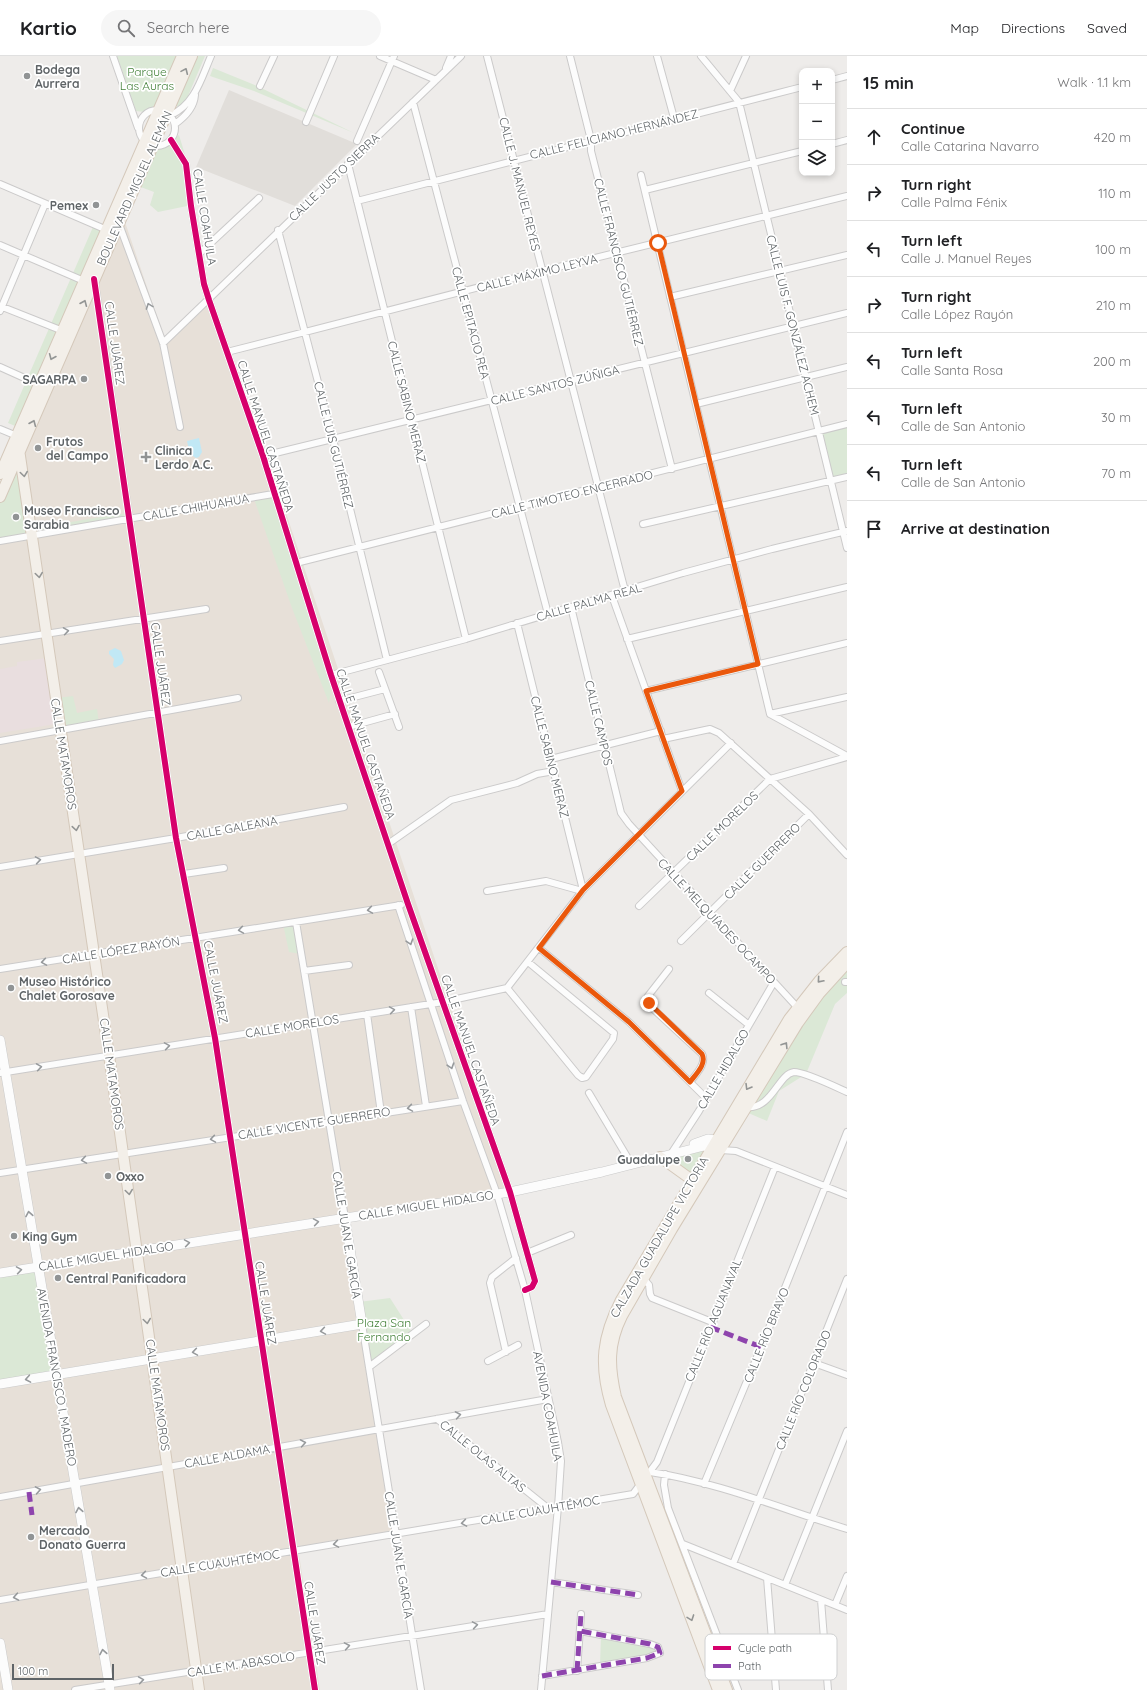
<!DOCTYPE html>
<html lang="en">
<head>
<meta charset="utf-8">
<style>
	:root { --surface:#fff; --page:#f6f6f6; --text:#202124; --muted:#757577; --line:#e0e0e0 }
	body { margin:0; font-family:Quicksand,sans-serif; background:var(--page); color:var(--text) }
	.controls { position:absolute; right:12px; top:12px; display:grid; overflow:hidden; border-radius:8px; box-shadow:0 2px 6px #0003 }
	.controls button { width:36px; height:36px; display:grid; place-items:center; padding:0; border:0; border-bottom:1px solid var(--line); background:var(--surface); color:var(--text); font:20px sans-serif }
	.scale { position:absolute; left:12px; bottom:10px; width:102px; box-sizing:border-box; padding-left:4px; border:2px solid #5f6467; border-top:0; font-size:11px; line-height:14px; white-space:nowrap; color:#5f6467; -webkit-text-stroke:3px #fff; paint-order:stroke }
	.stop { position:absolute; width:12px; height:12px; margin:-9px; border:3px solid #ea580c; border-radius:50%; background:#fff }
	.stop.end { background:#ea580c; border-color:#fff; box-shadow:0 1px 4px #0008 }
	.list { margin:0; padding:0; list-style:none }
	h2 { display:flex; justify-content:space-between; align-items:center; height:52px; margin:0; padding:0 16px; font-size:17px }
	h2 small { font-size:13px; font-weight:400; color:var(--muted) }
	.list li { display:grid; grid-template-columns:26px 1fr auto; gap:12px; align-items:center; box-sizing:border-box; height:56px; padding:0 16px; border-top:1px solid var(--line) }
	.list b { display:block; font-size:15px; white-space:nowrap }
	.list p { margin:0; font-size:13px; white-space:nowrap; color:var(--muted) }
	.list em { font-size:13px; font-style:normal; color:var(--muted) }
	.icon { flex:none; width:22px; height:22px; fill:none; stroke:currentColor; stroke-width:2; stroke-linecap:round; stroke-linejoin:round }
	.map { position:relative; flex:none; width:847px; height:1634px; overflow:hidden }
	header { display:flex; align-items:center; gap:24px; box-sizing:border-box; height:56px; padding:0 20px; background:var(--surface); border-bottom:1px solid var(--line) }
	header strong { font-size:19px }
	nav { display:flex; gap:22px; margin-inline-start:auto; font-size:14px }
	.search { width:280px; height:36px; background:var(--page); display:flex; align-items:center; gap:10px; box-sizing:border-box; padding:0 14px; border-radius:22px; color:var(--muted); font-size:15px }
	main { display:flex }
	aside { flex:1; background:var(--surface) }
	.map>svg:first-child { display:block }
	.commercial { fill:#e7e0d8 }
	.education { fill:#e1deda }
	.medical { fill:#e9dedf }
	.green { fill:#dbe8d6 }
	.water { fill:#c1e8f5 }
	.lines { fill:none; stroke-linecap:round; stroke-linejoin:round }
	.minor-casing { stroke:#cbcaca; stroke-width:8 }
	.secondary-casing { stroke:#cacaca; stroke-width:10 }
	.primary-casing { stroke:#d4c8ba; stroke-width:12 }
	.minor { stroke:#fcfcfc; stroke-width:6 }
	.secondary { stroke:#fcfcfc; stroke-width:9 }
	.primary { stroke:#f3efe9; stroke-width:10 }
	.quiet { stroke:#8e44ad; stroke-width:5; stroke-dasharray:10 5; stroke-linecap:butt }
	.cycleway-casing { stroke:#fff; stroke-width:8 }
	.cycleway { stroke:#d6006c; stroke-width:6 }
	.oneway { stroke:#939594 }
	.oneway2 { stroke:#96999b }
	.route { stroke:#ea580c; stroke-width:5 }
	.poi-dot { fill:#919495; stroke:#fff; stroke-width:1.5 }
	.labels { text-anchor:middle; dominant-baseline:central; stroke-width:3.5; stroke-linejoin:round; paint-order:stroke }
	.poi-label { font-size:12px; font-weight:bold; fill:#5f6467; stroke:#fff; text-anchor:start }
	.park-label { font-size:12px; fill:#45823b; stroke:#fff }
	.street-label { font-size:12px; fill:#5f6467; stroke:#fff }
	.key { fill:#fff; stroke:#cfd0d1; stroke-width:1 }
	.key-label { font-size:11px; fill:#5f6467 }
</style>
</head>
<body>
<header>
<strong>Kartio</strong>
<div class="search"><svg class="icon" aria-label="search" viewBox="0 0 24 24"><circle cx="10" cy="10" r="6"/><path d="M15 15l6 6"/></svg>Search here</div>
<nav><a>Map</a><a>Directions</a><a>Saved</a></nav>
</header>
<main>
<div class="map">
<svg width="847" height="1634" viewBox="0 0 847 1634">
	<rect width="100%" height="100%" fill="#eeecea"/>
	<path class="commercial" d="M 125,166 L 165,284 L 212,241 L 267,400 L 512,1134 L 345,1161 L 397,1477 L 298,1492 L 320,1634 L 0,1634 L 0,454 Z"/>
	<path class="education" d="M 229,34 L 357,88 L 295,150 L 196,111 Z"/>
	<path class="medical" d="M 47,602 L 56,668 L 0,677 L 0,613 L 17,610 L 17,606 Z"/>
	<path class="green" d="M 117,0 L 179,0 L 156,49 L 144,56 L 136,55 Z
		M 193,0 L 205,0 L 185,47 L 180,50 L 174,50 Z
		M 213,12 L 257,30 L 354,77 L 254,35 L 210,20 Z
		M 179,79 L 186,102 L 192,149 L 158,156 L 150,149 L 154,136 L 138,130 L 156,88 L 166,88 Z
		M 93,171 L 105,177 L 20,372 L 8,367 Z
		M 847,366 L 847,421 L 831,425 L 819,373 Z
		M 21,394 L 32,479 L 0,485 L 0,443 Z
		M 275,437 L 333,621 L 329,647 L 292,552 L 253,440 Z
		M 127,457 L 129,462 L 41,478 L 39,471 Z
		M 73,640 L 77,657 L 97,653 L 99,667 L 61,674 L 57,642 Z
		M 296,866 L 301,898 L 289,896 L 283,868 Z
		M 847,911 L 847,937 L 835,948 L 806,1018 L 779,1035 L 767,1065 L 746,1056 L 808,953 Z
		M 709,1092 L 692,1122 L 662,1102 Z
		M 39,1210 L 60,1318 L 0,1328 L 0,1216 Z
		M 390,1242 L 413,1278 L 369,1312 L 359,1246 Z
		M 601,1580 L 657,1593 L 657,1598 L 600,1609 Z"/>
	<path class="water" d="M 199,382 L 202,396 L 199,401 L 196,402 L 190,398 L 187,385 Z
		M 115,592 L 121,595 L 124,604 L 122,608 L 115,612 L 113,609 L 114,603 L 109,598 L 109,595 Z"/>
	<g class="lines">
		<g class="minor-casing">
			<path id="minor" d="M 113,0 L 138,72
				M 380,0 L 436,24
				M 487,0 L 625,535
				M 570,0 L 591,84 L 591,95 L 672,413
				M 657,0 L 674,62
				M 701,0 L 739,46 L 847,492
				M 446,12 L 451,0
				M 832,24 L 847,20
				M 260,30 L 274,0
				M 730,35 L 746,0
				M 413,46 L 548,558
				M139 72a18 18 0 1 1 36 0a18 18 0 1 1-36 0Z
				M 171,59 C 195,48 201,23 211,0
				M 306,66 L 334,0
				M 175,68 C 185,61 194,52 195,39
				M 171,84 L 186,108 L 191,150 L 204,228 L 209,244 L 263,400 L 331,619 L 408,848 L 510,1136 L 535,1225 L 532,1231 L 525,1234
				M 357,85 L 394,0
				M 832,88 L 847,84
				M 348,108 L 466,583
				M 641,119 L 770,658 L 847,700
				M 0,128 L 107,174
				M 645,134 L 802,95
				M 357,145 L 802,31
				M 119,168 L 163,287 L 180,371
				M 278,174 L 333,383 L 387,604
				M 0,189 L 84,225
				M 199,198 L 259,142
				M 95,227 L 176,782 L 215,982 L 315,1634
				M 670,241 L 847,199
				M 0,250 L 63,275
				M 0,255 L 45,148
				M 163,287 L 461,0
				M 227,296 L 542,215 L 847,140
				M 0,311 L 40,329
				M 696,348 L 847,311
				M 0,373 L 17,380
				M 263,400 L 847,257
				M 643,468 L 847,421
				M 0,485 L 273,438
				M 296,507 L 847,368
				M 612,540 L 682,735
				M 571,551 L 621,757 L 629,768 L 797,951
				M 517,567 L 583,834
				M 627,583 L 847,531
				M 0,585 L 206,553
				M 379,616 L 399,671
				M 331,619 L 466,583 L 683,517 L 772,493 L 847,475
				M 646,635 L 847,587
				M 339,645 L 385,633
				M 770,658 L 847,641
				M 348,671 L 395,658
				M 663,683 L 710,673 L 719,677 L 809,758 L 847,799
				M 0,685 L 238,642
				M 551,703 L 661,675
				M 388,788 L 451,744 L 517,727 L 537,718 L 554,715
				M 0,811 L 176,782 L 344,751
				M 184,818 L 224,812
				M 487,835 L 546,825 L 582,835
				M 398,849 L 463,1045 L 497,1138 L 525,1234 L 558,1386 L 561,1405 L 558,1451 L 541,1634
				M 639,850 L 770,723 L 847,701
				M 296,866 L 345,1162
				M 681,885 L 809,758
				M 539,892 L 629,966 L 706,1042
				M 0,913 L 401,849
				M 669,913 L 648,940 L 647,944 L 650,950 L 702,998 C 707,1007 696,1018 690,1026
				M 304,915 L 349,909
				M 845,926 L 847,926
				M 507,932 L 578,1019 L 582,1022 L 586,1021 L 613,983 L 614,977 L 528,906
				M 709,937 L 749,969
				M 411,951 L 426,1050
				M 367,958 L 381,1057
				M 0,1017 L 443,946 L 507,932 L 583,834 L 731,687
				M 589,1037 L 632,1109
				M 746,1051 C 772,1054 778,1018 794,1016 C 805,1016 836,1031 847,1036
				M 721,1094 L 736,1095 L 847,1139
				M 671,1098 L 699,1055 L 774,926
				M 0,1117 L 463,1045
				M 527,1197 L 571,1179
				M 643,1222 L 649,1229 L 650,1238 L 652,1242 L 712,1266
				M 362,1268 L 421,1634
				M 506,1296 L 490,1227 L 492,1221 L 516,1202
				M 488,1305 L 518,1289
				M 814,1307 L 847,1319
				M 369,1311 L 426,1268
				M 437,1363 L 549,1453
				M 650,1416 C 717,1426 782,1453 847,1473
				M 665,1418 L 664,1429 L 668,1452 L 738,1634
				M 704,1428 L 767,1277 L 847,1076
				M 0,1441 L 548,1343
				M 683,1488 L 847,1554
				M 733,1508 L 847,1223
				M 767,1522 L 776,1634
				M 551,1526 L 638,1539
				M 785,1529 L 847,1375
				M 0,1544 L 633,1438 L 657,1406 L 775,1111
				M 821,1544 L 828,1634
				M 835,1549 L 847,1520
				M 577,1615 L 581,1558
				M 542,1620 L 647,1602 L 660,1597 L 658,1591 L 650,1588 L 580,1575
				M 75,1634 L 548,1558"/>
		</g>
		<g class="secondary-casing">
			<path id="secondary" d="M 0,984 L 110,1634
				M 694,1088 L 708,1083 L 722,1085
				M 0,1217 L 510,1136 L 602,1116 L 704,1090 L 718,1093
				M 0,1328 L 362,1268 L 345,1162
				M 0,1587 L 8,1634"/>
		</g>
		<g class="primary-casing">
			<path id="primary" d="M 17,380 L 109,999 L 199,1634
				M 0,418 L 182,0
				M 0,441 L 192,0
				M 660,1101 L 692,1124
				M 718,1634 L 611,1349 C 599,1308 602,1281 621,1244 L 789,963 L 819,925 L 847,896
				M 727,1634 L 616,1341 C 609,1311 608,1288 622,1260 L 672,1173 L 798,967 L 819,938 L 847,907"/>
		</g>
		<use href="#minor" class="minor"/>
		<use href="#secondary" class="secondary"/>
		<use href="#primary" class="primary"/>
		<path class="quiet" d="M 710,1271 L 761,1291
			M 29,1436 L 32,1459
			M 551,1526 L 638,1539
			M 577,1615 L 581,1558
			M 542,1620 L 647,1602 L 660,1597 L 658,1591 L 650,1588 L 580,1575"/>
		<g class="cycleway-casing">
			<path id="cycleway" d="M 171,84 L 186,108 L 191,150 L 204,228 L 209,244 L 263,400 L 331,619 L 408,848 L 510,1136 L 535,1225 L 532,1231 L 525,1234
				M 94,223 L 176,782 L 215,982 L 315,1634"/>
		</g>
		<use href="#cycleway" class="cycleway"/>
	</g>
	<defs><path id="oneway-chevron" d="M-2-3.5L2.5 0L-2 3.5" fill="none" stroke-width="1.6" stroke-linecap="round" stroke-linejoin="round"/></defs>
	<g class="oneway">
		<use href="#oneway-chevron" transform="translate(185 15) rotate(-66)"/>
		<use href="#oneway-chevron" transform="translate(84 247) rotate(-67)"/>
		<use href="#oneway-chevron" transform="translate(52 301) rotate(113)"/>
		<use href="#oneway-chevron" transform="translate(33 367) rotate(-67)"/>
		<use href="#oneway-chevron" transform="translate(24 418) rotate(82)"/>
		<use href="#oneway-chevron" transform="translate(39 519) rotate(82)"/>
		<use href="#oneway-chevron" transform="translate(76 772) rotate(81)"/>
		<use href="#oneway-chevron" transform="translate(820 924) rotate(131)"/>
		<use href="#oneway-chevron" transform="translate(785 989) rotate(-58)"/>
		<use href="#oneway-chevron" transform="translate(748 1031) rotate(121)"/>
		<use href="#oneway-chevron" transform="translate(129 1136) rotate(82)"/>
		<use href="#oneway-chevron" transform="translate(147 1265) rotate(82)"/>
		<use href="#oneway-chevron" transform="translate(691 1562) rotate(70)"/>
	</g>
	<g class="oneway2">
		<use href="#oneway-chevron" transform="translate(149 250) rotate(-110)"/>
		<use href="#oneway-chevron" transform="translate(66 575) rotate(-9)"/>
		<use href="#oneway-chevron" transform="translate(38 804) rotate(-9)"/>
		<use href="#oneway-chevron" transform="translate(370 854) rotate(171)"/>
		<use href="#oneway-chevron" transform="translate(241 874) rotate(171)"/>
		<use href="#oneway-chevron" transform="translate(410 886) rotate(72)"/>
		<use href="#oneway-chevron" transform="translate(44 906) rotate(171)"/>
		<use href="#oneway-chevron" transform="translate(392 954) rotate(-9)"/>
		<use href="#oneway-chevron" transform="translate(167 990) rotate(-9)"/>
		<use href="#oneway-chevron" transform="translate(451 1010) rotate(72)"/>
		<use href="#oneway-chevron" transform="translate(39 1011) rotate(-9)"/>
		<use href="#oneway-chevron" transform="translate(410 1052) rotate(171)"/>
		<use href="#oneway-chevron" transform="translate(213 1083) rotate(171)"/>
		<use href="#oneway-chevron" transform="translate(84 1104) rotate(171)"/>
		<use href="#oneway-chevron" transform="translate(29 1158) rotate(-100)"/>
		<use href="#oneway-chevron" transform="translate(316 1166) rotate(-9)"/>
		<use href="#oneway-chevron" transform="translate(187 1187) rotate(-9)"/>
		<use href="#oneway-chevron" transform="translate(19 1214) rotate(-9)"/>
		<use href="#oneway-chevron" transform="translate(323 1275) rotate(171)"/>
		<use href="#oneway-chevron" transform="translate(195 1296) rotate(171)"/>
		<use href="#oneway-chevron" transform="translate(28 1323) rotate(170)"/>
		<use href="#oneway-chevron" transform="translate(458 1359) rotate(-10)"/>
		<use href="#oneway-chevron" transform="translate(303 1387) rotate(-10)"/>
		<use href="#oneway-chevron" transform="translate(38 1434) rotate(-10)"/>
		<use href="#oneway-chevron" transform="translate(79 1454) rotate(-100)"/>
		<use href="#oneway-chevron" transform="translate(464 1467) rotate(171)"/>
		<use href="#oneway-chevron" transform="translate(336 1488) rotate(171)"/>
		<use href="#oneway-chevron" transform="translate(144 1519) rotate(171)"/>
		<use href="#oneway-chevron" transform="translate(16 1541) rotate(170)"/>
		<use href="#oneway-chevron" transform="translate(475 1569) rotate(-9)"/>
		<use href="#oneway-chevron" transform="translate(347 1590) rotate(-10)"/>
		<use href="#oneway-chevron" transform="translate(103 1596) rotate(-100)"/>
		<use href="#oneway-chevron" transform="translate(141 1624) rotate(-9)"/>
	</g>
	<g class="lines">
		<path class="route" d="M 649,947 L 702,998 C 707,1008 696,1018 690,1026 L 629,966 L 539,892 L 583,834 L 682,735 L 646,635 L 758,608 L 658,187"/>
	</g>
	<g class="poi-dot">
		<circle cx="27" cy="20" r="4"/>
		<circle cx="96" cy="149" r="4"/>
		<circle cx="84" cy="323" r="4"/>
		<circle cx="38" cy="392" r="4"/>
		<path d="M144 395h4v4h4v4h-4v4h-4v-4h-4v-4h4z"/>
		<circle cx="16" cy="461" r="4"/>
		<circle cx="11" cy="932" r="4"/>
		<circle cx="688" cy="1103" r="4"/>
		<circle cx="108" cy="1120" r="4"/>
		<circle cx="14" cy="1180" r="4"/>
		<circle cx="58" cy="1222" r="4"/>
		<circle cx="31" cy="1481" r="4"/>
	</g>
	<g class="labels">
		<g class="poi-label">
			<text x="35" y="13">Bodega<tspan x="35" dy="14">Aurrera</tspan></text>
			<text x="88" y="149" text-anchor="end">Pemex</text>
			<text x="76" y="323" text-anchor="end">SAGARPA</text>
			<text x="46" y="385">Frutos<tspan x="46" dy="14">del Campo</tspan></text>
			<text x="155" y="394">Clinica<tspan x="155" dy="14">Lerdo A.C.</tspan></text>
			<text x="24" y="454">Museo Francisco<tspan x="24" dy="14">Sarabia</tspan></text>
			<text x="19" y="925">Museo Histórico<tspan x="19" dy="14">Chalet Gorosave</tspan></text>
			<text x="680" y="1103" text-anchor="end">Guadalupe</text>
			<text x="116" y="1120">Oxxo</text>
			<text x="22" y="1180">King Gym</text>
			<text x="66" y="1222">Central Panificadora</text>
			<text x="39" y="1474">Mercado<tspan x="39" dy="14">Donato Guerra</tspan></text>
		</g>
		<g class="park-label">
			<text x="147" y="15">Parque<tspan x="147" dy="14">Las Auras</tspan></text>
			<text x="384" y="1266">Plaza San<tspan x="384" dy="14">Fernando</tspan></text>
		</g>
		<g class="street-label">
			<text transform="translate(614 78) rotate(-14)">CALLE FELICIANO HERNÁNDEZ</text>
			<text transform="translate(334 121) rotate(-44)">CALLE JUSTO SIERRA</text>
			<text transform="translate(520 128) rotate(76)">CALLE J. MANUEL REYES</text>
			<text transform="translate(134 132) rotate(-66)">BOULEVARD MIGUEL ALEMÁN</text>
			<text transform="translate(205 161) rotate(81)">CALLE COAHUILA</text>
			<text transform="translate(619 206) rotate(76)">CALLE FRANCISCO GUTIÉRREZ</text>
			<text transform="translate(537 217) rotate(-14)">CALLE MÁXIMO LEYVA</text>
			<text transform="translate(471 267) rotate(75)">CALLE EPITACIO REA</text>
			<text transform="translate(793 269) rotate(76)">CALLE LUIS F. GONZÁLEZ ACHEM</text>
			<text transform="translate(115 287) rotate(82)">CALLE JUÁREZ</text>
			<text transform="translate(555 329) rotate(-14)">CALLE SANTOS ZÚÑIGA</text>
			<text transform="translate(407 346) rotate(76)">CALLE SABINO MERAZ</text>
			<text transform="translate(266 380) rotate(72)">CALLE MANUEL CASTAÑEDA</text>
			<text transform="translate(334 389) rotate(76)">CALLE LUIS GUTIÉRREZ</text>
			<text transform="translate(572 438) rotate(-14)">CALLE TIMOTEO ENCERRADO</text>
			<text transform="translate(196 451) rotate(-10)">CALLE CHIHUAHUA</text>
			<text transform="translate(589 546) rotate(-16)">CALLE PALMA REAL</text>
			<text transform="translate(161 608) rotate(82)">CALLE JUÁREZ</text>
			<text transform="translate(599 667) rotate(77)">CALLE CAMPOS</text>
			<text transform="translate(366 688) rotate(71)">CALLE MANUEL CASTAÑEDA</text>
			<text transform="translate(64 698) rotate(81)">CALLE MATAMOROS</text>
			<text transform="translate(550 701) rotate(76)">CALLE SABINO MERAZ</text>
			<text transform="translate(722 770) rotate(-44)">CALLE MORELOS</text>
			<text transform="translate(232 772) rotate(-10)">CALLE GALEANA</text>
			<text transform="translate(762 805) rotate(-45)">CALLE GUERRERO</text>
			<text transform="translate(717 865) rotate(47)">CALLE MELQUÍADES OCAMPO</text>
			<text transform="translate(121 894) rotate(-9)">CALLE LÓPEZ RAYÓN</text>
			<text transform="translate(216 926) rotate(79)">CALLE JUÁREZ</text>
			<text transform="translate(292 970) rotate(-9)">CALLE MORELOS</text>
			<text transform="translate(471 994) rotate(71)">CALLE MANUEL CASTAÑEDA</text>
			<text transform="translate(723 1013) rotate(-60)">CALLE HIDALGO</text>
			<text transform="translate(112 1018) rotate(82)">CALLE MATAMOROS</text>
			<text transform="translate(314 1067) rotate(-9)">CALLE VICENTE GUERRERO</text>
			<text transform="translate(426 1149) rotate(-9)">CALLE MIGUEL HIDALGO</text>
			<text transform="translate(347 1179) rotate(81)">CALLE JUAN E. GARCÍA</text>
			<text transform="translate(659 1181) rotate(-60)">CALZADA GUADALUPE VICTORIA</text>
			<text transform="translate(106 1200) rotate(-9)">CALLE MIGUEL HIDALGO</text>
			<text transform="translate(266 1247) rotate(81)">CALLE JUÁREZ</text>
			<text transform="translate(713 1264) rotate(-68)">CALLE RÍO AGUANAVAL</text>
			<text transform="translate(766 1279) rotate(-68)">CALLE RÍO BRAVO</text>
			<text transform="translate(57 1321) rotate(80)">AVENIDA FRANCISCO I. MADERO</text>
			<text transform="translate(803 1334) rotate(-68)">CALLE RÍO COLORADO</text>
			<text transform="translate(158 1339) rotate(82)">CALLE MATAMOROS</text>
			<text transform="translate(548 1350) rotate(79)">AVENIDA COAHUILA</text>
			<text transform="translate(227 1400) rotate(-10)">CALLE ALDAMA</text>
			<text transform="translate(483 1400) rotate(39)">CALLE OLAS ALTAS</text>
			<text transform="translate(540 1454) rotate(-10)">CALLE CUAUHTÉMOC</text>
			<text transform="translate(399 1499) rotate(81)">CALLE JUAN E. GARCÍA</text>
			<text transform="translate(220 1507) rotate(-9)">CALLE CUAUHTÉMOC</text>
			<text transform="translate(315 1567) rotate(81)">CALLE JUÁREZ</text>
			<text transform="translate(241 1608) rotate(-9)">CALLE M. ABASOLO</text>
		</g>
	</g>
	<rect x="705" y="1578" width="132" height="46" rx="6" class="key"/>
	<rect x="713" y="1590" width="18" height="4" fill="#d6006c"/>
	<rect x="713" y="1608" width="18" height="4" fill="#8e44ad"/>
	<g class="key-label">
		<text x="738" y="1596">Cycle path</text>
		<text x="738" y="1614">Path</text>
	</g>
</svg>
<div class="controls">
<button>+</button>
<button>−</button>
<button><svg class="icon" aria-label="layers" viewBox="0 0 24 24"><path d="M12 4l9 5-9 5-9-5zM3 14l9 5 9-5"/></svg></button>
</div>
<div class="scale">100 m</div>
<div class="stop" style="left:658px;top:187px"></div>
<div class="stop end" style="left:649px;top:947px"></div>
</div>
<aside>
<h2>15 min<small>Walk · 1.1 km</small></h2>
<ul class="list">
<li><svg class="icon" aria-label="ahead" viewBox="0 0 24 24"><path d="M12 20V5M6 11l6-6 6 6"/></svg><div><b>Continue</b><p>Calle Catarina Navarro</p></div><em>420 m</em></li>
<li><svg class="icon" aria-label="right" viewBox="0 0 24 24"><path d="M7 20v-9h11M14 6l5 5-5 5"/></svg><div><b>Turn right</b><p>Calle Palma Fénix</p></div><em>110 m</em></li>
<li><svg class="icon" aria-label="left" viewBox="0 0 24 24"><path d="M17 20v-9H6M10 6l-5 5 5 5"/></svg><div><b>Turn left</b><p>Calle J. Manuel Reyes</p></div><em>100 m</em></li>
<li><svg class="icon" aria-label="right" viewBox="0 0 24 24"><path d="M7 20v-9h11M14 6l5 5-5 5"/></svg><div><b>Turn right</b><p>Calle López Rayón</p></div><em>210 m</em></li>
<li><svg class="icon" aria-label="left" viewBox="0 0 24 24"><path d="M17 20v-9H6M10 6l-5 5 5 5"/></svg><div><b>Turn left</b><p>Calle Santa Rosa</p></div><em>200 m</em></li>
<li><svg class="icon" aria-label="left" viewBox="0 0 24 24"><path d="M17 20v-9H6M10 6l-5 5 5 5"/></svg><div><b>Turn left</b><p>Calle de San Antonio</p></div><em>30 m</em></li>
<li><svg class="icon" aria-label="left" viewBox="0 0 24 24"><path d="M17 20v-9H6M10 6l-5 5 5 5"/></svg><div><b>Turn left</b><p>Calle de San Antonio</p></div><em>70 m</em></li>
<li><svg class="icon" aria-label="arrive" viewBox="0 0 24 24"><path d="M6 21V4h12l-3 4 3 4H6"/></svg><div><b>Arrive at destination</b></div></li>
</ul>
</aside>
</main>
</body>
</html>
